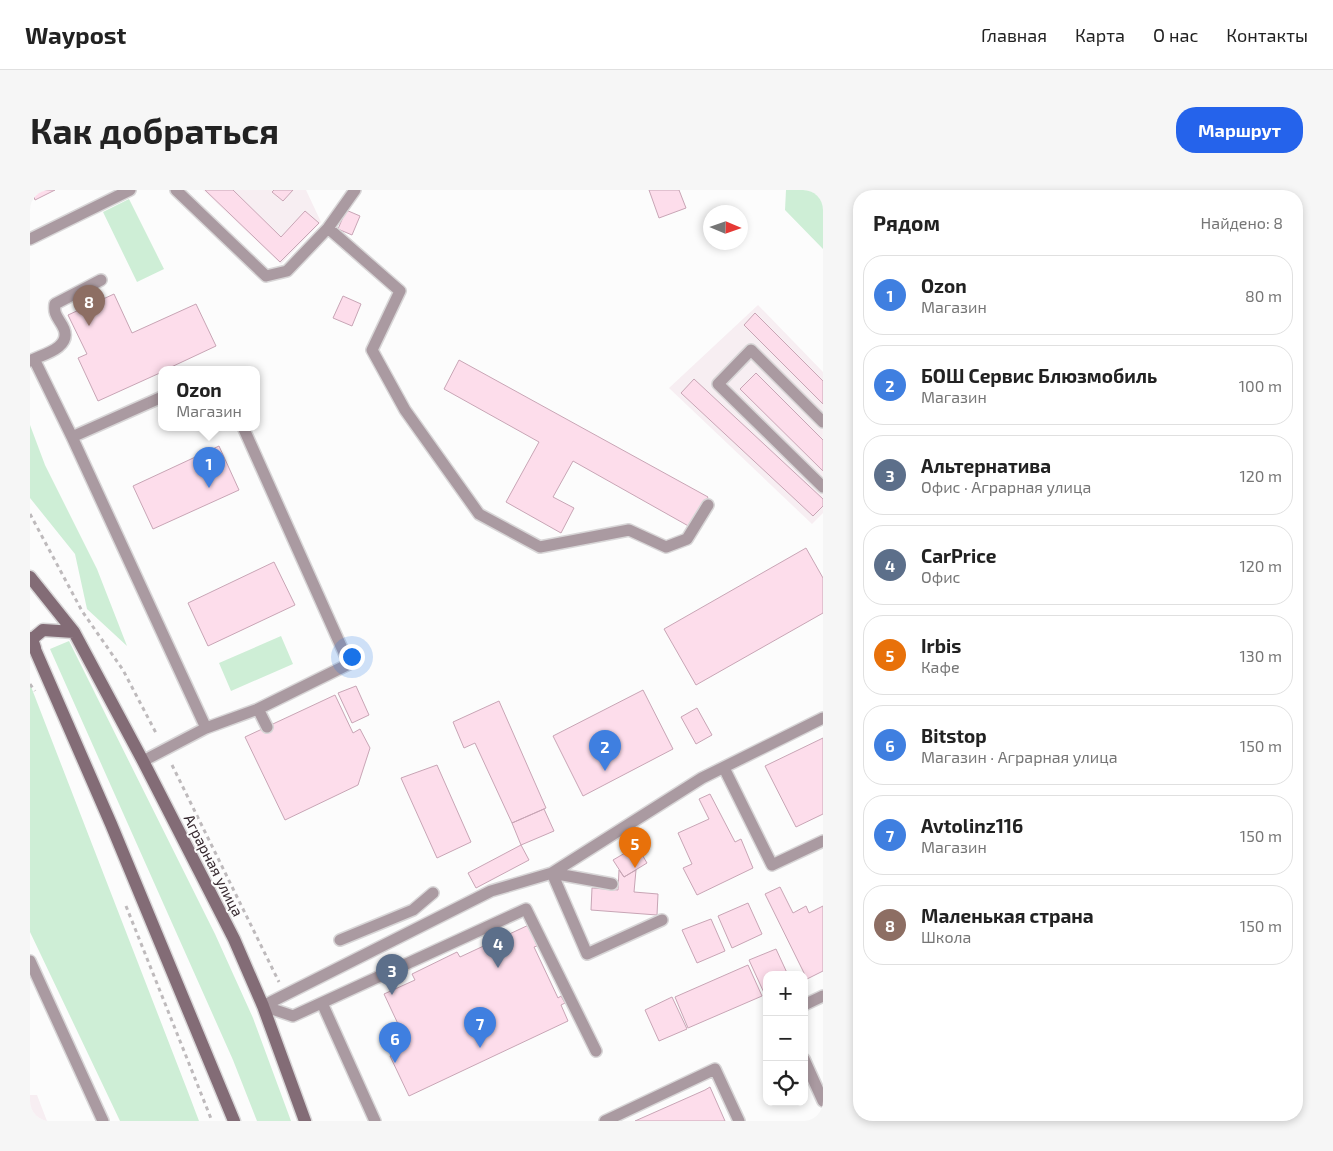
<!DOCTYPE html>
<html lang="ru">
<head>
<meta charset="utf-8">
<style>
	:root { --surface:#fff; --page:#f6f6f6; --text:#222; --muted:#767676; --line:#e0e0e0; --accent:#2563eb }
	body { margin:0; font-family:"Exo 2",sans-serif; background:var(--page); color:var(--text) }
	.controls { position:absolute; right:15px; bottom:15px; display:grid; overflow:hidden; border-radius:10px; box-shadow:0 2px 8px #0003 }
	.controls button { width:45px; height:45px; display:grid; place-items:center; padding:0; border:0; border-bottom:1px solid var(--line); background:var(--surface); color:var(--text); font:25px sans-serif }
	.compass { position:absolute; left:673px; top:15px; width:45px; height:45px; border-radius:50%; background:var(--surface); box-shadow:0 2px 8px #0003; rotate:92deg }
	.you { position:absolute; left:321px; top:466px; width:18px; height:18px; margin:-12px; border:4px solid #fff; border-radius:50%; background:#1a73e8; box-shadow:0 0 0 8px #1a73e833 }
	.badge { display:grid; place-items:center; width:32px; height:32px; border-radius:50%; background:var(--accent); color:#fff; font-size:16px; font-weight:700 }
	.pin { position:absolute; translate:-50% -41px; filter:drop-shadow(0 1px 2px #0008) }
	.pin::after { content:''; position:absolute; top:26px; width:18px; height:15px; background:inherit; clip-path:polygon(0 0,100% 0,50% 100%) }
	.popup { position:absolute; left:128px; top:176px; width:102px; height:65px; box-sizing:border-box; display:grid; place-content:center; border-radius:10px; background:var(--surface); filter:drop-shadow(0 1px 4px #0005); font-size:16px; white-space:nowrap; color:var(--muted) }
	.popup b { font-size:19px; color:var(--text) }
	.popup::after { content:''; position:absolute; left:50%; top:100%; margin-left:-10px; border:10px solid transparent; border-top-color:var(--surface) }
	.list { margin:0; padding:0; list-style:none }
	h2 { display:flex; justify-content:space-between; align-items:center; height:65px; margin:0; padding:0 20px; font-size:21px }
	h2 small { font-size:16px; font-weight:400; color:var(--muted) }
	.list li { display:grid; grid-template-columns:32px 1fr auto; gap:15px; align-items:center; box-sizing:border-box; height:80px; margin:0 10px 10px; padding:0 10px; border:1px solid var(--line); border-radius:20px }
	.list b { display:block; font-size:19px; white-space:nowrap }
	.list p { margin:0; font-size:16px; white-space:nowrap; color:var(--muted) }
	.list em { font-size:16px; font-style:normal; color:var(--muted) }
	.icon { flex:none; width:28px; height:28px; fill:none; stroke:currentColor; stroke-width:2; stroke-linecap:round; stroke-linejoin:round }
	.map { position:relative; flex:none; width:793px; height:931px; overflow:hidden; border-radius:20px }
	header { display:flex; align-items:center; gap:30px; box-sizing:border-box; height:70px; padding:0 25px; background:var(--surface); border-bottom:1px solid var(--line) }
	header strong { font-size:24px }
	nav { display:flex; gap:28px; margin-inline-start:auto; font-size:18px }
	.intro { display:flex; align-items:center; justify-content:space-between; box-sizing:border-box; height:120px; padding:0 30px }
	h1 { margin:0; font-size:35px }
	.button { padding:12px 22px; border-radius:20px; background:var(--accent); color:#fff; font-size:18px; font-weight:700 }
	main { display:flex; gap:30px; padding:0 30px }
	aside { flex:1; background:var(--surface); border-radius:20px; box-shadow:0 2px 8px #0003 }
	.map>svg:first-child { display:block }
	.built { fill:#f7eef2 }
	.green { fill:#ceeed6 }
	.building { fill:#fdddeb; stroke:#c8a5b5 }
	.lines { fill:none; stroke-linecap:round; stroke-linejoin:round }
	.lane-casing { stroke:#d8d6d7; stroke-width:14 }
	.secondary-casing { stroke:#d8d6d7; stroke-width:15 }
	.path { stroke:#bebabc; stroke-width:3; stroke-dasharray:4 4; stroke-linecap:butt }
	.lane { stroke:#aa9aa1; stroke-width:11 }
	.secondary { stroke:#836c76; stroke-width:12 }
	.labels { text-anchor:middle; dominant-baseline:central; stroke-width:4; stroke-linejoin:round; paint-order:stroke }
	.street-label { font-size:15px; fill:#36292f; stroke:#fcfcfc }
</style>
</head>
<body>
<header>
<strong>Waypost</strong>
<nav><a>Главная</a><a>Карта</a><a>О нас</a><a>Контакты</a></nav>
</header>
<div class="intro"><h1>Как добраться</h1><a class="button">Маршрут</a></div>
<main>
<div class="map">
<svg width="793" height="931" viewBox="0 0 793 931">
	<rect width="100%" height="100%" fill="#fcfcfc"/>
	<path class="built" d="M 173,0 L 276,0 L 291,32 L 251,74 Z
		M 728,115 L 793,182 L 793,323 L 782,334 L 639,198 Z
		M 0,905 L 7,905 L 17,931 L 0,931 Z"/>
	<path class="green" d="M 756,0 L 793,0 L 793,59 L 755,20 Z
		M 99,9 L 134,79 L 107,92 L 73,22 Z
		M 0,235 L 15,275 L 67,379 L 97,456 L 57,419 L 45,364 L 0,308 Z
		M 251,446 L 263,474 L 201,501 L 189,473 Z
		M 39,451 L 185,744 L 223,828 L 261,931 L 227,931 L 203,870 L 20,459 Z
		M 0,494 L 158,902 L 169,931 L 90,931 L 0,742 Z"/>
	<path class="building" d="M 0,0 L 25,0 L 5,10 L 4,7 L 0,9 Z
		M 175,0 L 203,0 L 251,47 L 275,21 L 289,33 L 250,72 Z
		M 244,0 L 263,0 L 253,11 L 242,2 Z
		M 619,0 L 649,0 L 656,18 L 629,28 Z
		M 316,20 L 330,26 L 322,45 L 308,39 Z
		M 84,104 L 102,143 L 166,114 L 186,156 L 137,179 L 132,179 L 132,182 L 68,211 L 48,168 L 57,164 L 38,125 Z
		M 313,106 L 331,114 L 322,136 L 303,128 Z
		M 725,123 L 793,191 L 793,214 L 714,135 Z
		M 429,170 L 678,307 L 662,338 L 543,271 L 523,307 L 544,318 L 531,343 L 476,312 L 509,252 L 414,199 Z
		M 726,183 L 793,250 L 793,281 L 710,199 Z
		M 664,189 L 793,309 L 793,316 L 783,326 L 651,203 Z
		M 189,256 L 209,300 L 123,339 L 103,296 Z
		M 776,358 L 793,388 L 793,423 L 666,495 L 634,439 Z
		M 244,372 L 265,415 L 178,456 L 158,413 Z
		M 326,496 L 339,525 L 322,533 L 308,503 Z
		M 613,500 L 643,559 L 553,606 L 523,546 Z
		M 305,505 L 323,543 L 330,539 L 340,558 L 328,595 L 255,630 L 215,547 Z
		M 469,511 L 516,618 L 482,633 L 445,553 L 434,558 L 423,532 Z
		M 667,518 L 682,545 L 666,554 L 651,527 Z
		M 793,548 L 793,624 L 766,637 L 735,576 Z
		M 407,575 L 441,652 L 407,668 L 371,588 Z
		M 680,604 L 705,652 L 711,649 L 723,678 L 667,705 L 653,678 L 662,674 L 648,643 L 679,629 L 669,609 Z
		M 514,619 L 524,641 L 491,655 L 482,633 Z
		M 491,655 L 499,670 L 446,698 L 438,683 Z
		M 607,656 L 617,673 L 594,687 L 583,670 Z
		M 589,680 L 594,687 L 606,680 L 604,702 L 628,704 L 627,725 L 561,720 L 562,698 L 588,700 Z
		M 750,697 L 763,723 L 776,716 L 779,723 L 793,716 L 793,781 L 777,789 L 735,704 Z
		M 718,713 L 732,744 L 702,758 L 688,726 Z
		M 681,729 L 695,761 L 667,773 L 652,740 Z
		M 503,733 L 511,748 L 505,751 L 507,756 L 504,757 L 528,808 L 531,806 L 535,813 L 531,815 L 538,831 L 379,906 L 360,866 L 366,863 L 361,851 L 366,837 L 369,836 L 354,804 L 385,790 L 382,784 L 427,762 L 430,767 Z
		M 746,759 L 758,785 L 737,785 L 737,804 L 735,805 L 719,770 Z
		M 718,775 L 732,806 L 658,838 L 645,807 Z
		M 642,807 L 657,839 L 629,851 L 615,820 Z
		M 680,897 L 695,931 L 605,931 L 675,900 Z"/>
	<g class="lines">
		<g class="lane-casing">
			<path id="lane" d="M 146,0 L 236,86 L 257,81 L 298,38 L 325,0
				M 298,38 L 370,101 L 342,160 L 375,220 L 449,324 L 510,357 L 599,340 L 636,357 L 657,349 L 678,315
				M 0,49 L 100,0
				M 4,169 C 15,164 41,157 34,139 C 30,129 23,126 25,114 L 71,90
				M 0,171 L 4,169 L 42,247 L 176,538
				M 793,232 L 721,160 L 688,194 L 793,297
				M 42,247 L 132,207
				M 228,519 L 237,537
				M 113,571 L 176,538 L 228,519 L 319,474 L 213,237
				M 694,578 L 742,675 L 793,651
				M 522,683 L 672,588 L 793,528
				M 522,683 L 582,694
				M 310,750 L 383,720 L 403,703
				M 0,771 L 73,931
				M 292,813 L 345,931
				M 774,815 L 793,806
				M 233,816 L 461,701 L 522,683 L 557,764 L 632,730
				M 233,816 L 263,826 L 496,719 L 566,861
				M 774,869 L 793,911
				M 575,931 L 685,879 L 709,931"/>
		</g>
		<g class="secondary-casing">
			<path id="secondary" d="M 0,387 L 44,442 L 113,571 L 204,749 L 233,816 L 275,931
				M 0,448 L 81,634 L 204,931
				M 5,458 L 2,449 L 13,440 L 44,442"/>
		</g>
		<path class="path" d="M 0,324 L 52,421 L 93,480 L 126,543
			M 0,494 L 5,501
			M 142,575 L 249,792
			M 96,716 L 182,931"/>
		<use href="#lane" class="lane"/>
		<use href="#secondary" class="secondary"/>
	</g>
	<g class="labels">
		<g class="street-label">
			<text transform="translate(184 675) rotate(63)">Аграрная улица</text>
		</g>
	</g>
</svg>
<div class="controls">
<button>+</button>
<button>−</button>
<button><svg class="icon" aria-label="locate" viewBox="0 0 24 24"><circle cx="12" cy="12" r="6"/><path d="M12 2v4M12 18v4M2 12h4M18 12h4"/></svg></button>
</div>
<svg class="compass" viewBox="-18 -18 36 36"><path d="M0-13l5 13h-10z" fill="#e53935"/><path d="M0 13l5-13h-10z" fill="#767676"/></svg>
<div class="you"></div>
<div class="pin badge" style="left:179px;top:298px;background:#3f7fe0">1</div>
<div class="popup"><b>Ozon</b>Магазин</div>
<div class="pin badge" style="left:575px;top:581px;background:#3f7fe0">2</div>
<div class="pin badge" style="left:362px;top:805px;background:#5c6f8a">3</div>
<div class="pin badge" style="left:468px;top:778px;background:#5c6f8a">4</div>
<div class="pin badge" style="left:605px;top:678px;background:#e8710a">5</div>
<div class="pin badge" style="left:365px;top:873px;background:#3f7fe0">6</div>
<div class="pin badge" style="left:450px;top:858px;background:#3f7fe0">7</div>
<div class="pin badge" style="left:59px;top:136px;background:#8d6e63">8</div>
</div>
<aside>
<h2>Рядом<small>Найдено: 8</small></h2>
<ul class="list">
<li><span class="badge" style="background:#3f7fe0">1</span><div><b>Ozon</b><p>Магазин</p></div><em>80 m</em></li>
<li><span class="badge" style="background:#3f7fe0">2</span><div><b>БОШ Сервис Блюзмобиль</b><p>Магазин</p></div><em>100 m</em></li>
<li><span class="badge" style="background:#5c6f8a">3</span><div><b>Альтернатива</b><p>Офис · Аграрная улица</p></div><em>120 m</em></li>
<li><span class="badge" style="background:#5c6f8a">4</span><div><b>CarPrice</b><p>Офис</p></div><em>120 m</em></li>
<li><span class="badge" style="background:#e8710a">5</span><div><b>Irbis</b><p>Кафе</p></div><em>130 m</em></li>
<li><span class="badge" style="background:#3f7fe0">6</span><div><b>Bitstop</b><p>Магазин · Аграрная улица</p></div><em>150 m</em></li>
<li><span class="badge" style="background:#3f7fe0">7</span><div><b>Avtolinz116</b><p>Магазин</p></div><em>150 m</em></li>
<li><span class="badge" style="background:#8d6e63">8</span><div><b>Маленькая страна</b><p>Школа</p></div><em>150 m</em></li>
</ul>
</aside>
</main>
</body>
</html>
